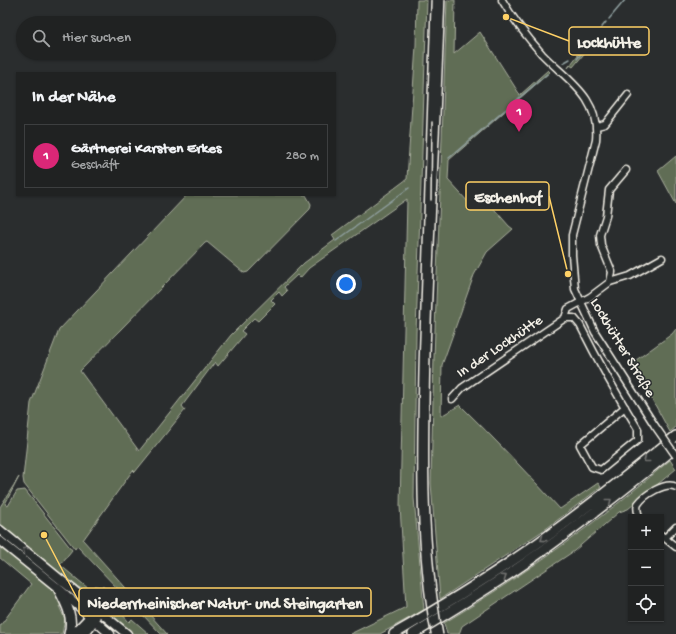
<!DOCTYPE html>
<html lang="de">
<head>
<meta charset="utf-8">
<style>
	:root { --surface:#202222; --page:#2d2f2f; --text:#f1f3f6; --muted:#a2a4a5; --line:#3d3f40; --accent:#db2777 }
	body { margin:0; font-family:"Gochi Hand",sans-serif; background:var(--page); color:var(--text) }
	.controls { position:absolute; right:12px; bottom:12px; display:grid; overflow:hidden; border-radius:0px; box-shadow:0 1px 3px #0004 }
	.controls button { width:36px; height:36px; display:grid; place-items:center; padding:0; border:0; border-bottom:1px solid var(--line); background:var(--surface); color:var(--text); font:20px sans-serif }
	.you { position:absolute; left:346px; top:284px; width:14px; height:14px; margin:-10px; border:3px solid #fff; border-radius:50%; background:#1a73e8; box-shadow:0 0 0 6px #1a73e833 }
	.badge { display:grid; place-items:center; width:26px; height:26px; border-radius:50%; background:var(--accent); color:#fff; font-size:13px; font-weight:700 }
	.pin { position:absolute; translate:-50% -33px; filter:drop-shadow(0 1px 2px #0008) }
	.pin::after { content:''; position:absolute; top:21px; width:14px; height:12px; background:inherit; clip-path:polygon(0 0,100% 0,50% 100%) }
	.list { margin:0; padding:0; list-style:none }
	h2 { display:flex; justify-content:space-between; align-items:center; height:52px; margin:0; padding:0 16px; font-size:17px }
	h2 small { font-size:13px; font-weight:400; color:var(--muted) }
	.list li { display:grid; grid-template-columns:26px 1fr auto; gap:12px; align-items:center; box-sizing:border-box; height:64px; margin:0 8px 8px; padding:0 8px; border:1px solid var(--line); border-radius:0px }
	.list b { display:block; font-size:15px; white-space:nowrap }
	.list p { margin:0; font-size:13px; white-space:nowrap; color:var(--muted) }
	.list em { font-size:13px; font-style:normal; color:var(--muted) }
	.icon { flex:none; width:22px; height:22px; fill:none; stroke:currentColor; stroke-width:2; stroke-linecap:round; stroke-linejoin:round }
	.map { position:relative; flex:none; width:676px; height:634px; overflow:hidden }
	.search { position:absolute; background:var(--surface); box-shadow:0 1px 3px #0004; left:16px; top:16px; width:320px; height:44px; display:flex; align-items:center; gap:10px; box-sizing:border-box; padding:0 14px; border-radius:22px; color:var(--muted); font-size:15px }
	.panel { position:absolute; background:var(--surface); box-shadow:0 1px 3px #0004; left:16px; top:72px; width:320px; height:124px; border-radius:0px }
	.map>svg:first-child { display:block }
	.green { fill:#606d55; stroke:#aaaf9e }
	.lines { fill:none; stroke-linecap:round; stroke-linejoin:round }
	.stream { stroke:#8f9f9f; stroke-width:1.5 }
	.minor-casing { stroke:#f4f1e8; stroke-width:9 }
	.major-casing { stroke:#f4f1e8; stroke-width:11 }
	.highway-casing { stroke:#f4f1e8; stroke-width:12 }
	.minor { stroke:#2a2d2e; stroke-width:6 }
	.major { stroke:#2a2d2e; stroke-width:8 }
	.highway { stroke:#2a2d2e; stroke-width:9 }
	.rail { stroke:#f4f1e8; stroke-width:1.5 }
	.minor-bridge-casing { stroke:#f4f1e8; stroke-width:9; stroke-linecap:butt }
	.minor-bridge { stroke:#2a2d2e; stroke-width:6 }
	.oneway { stroke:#71726f }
	.labels { text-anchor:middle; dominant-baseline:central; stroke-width:3; stroke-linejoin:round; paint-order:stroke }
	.street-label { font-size:15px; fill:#f4f1e8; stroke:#2a2d2e }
	.leader { fill:none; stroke:#ffd166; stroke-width:1.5 }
	.callout-dot { fill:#ffd166; stroke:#2a2d2e; stroke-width:1.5 }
	.callout { fill:#2a2d2e; stroke:#ffd166; stroke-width:1.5 }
	.callout-label { font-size:16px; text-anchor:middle; font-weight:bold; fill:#f4f1e8 }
</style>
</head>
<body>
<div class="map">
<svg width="676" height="634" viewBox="0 0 676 634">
	<rect width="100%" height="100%" fill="#2a2d2e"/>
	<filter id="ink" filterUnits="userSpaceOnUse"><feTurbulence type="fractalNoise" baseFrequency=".025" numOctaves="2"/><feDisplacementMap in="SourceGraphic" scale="8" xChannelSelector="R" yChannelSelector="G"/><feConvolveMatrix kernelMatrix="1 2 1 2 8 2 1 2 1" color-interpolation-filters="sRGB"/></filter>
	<g filter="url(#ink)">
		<path class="green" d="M 417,0 L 427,0 L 416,333 L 414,498 L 424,610 L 380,634 L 350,634 L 406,607 L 400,506 L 407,199 L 309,268 L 300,278 L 297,275 L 284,287 L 287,291 L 282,296 L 279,292 L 271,300 L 275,304 L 258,321 L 254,318 L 241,331 L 245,334 L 218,366 L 215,362 L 182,406 L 185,410 L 135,472 L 133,470 L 83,540 L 167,634 L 161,634 L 77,546 L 75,549 L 24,484 L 23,478 L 31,403 L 59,330 L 187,195 L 306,195 L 311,204 L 310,209 L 248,272 L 244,273 L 207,242 L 205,243 L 80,371 L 139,451 L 231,335 L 304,263 L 335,240 L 332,235 L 407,179 L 416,46 Z
			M 447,0 L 455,0 L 454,54 L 480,32 L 520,95 L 548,70 L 550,72 L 449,160 L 448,180 L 470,204 L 481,194 L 509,226 L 513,229 L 487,252 L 474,275 L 442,365 L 441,416 L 460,405 C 495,439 527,473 560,509 L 598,483 L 601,487 L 547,528 L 440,599 L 431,483 L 434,358 Z
			M 597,30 L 599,33 L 598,37 L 573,67 L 570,65 L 568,68 Z
			M 676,156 L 676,204 L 658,171 Z
			M 676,329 L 676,427 L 670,432 L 632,363 L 672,334 Z
			M 670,460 L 676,469 L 628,509 L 619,512 L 574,551 L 462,626 L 459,634 L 447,634 L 444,623 C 524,575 600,521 670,460 Z
			M 19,477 L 5,504 L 8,506 L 17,491 L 25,490 L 72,550 L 60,565 L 89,589 L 94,591 L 95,586 L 104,587 L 105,595 L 101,600 L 88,590 L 87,592 L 75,585 L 0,524 L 0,507 Z
			M 0,546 C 24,565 52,583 67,611 L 59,606 L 65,619 L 62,634 L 0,634 L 0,626 L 31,584 L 0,558 Z
			M 112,597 L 117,599 L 117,602 L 114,605 L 129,622 L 132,619 L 149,634 L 133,634 L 104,610 L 103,606 L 107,600 Z"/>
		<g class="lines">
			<path class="stream" d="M 609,19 L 625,0
				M 577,59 L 606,22
				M 563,63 L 570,59
				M 449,158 L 547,74
				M 336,241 L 409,188"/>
			<g class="minor-casing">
				<path id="minor" d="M 502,0 C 513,19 527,37 542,54 C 568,81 600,97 596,140 L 572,235 L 572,255 L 575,289 L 595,332 L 655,426
					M 597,126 L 605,124 L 628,95
					M 610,282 L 630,276 L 662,258
					M 565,318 L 574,318 L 580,325 C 598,361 617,395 638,429 L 638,440 L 601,470 L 592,467 L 580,445 L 625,407
					M 452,399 L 462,388 L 565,318 L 568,309 L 590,297 L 610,282 L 612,272 L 601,245 L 600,235 L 606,216 L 609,190 L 626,170
					M 639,517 C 638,513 636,508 638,504 C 644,495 666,481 676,487
					M 661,535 L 676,547
					M 665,538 L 676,527"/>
			</g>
			<g class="major-casing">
				<path id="major" d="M 0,530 L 127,634
					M 0,541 L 58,588 L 110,634"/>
			</g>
			<g class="highway-casing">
				<path id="highway" d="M 58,588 C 66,603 74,617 69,634
					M 74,634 L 98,609
					M 84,634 L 94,620 L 97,611
					M 394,634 C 439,608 483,581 525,552 C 577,516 627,476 676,436
					M 413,634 C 453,610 493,586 531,559 C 581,524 629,486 676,447"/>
			</g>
			<use href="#minor" class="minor"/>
			<use href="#major" class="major"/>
			<use href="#highway" class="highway"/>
			<path class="rail" d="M 431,200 L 432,122
				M 431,634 C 414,543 417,452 419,360 C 422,240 428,120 431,0
				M 443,634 C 426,544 428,454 430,364 C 433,242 441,121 445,0"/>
			<g class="minor-bridge-casing">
				<path id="minor-bridge" d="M 655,426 L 676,456"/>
			</g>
			<use href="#minor-bridge" class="minor-bridge"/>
		</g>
		<defs><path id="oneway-chevron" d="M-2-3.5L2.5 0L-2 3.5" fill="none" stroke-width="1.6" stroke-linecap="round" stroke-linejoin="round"/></defs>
		<g class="oneway">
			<use href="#oneway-chevron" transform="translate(646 460) rotate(141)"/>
			<use href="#oneway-chevron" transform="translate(609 501) rotate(-38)"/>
			<use href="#oneway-chevron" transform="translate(543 539) rotate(144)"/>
			<use href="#oneway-chevron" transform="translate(25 550) rotate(-141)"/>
			<use href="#oneway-chevron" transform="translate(504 577) rotate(-34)"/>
		</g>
	</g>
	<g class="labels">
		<g class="street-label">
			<text transform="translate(500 347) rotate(-34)">In der Lockhütte</text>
			<text transform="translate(622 348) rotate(59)">Lockhütter Straße</text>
		</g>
	</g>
	<path class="leader" d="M506 17L569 41M568 274L549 196M44 535L79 602"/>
	<g class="callout-dot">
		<circle cx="506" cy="17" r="4"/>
		<circle cx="568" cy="274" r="4"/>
		<circle cx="44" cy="535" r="4"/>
	</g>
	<g class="callout">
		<rect x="569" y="27" width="80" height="28" rx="4"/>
		<rect x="466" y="182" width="83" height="28" rx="4"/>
		<rect x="79" y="588" width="292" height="28" rx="4"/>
	</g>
	<g class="callout-label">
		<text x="609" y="47">Lockhütte</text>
		<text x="508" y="202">Eschenhof</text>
		<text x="225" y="608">Niederrheinischer Natur- und Steingarten</text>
	</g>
</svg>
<div class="controls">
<button>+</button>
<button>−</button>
<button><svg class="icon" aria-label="locate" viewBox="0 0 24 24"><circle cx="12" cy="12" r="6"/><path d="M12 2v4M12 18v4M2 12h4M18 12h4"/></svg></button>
</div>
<div class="you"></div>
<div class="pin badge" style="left:519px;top:132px">1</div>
<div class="search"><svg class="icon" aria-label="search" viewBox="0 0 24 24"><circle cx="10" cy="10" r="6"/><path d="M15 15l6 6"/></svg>Hier suchen</div>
<section class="panel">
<h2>In der Nähe<small></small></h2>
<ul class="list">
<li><span class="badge">1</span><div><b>Gärtnerei Karsten Erkes</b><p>Geschäft</p></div><em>280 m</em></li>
</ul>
</section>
</div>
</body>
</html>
